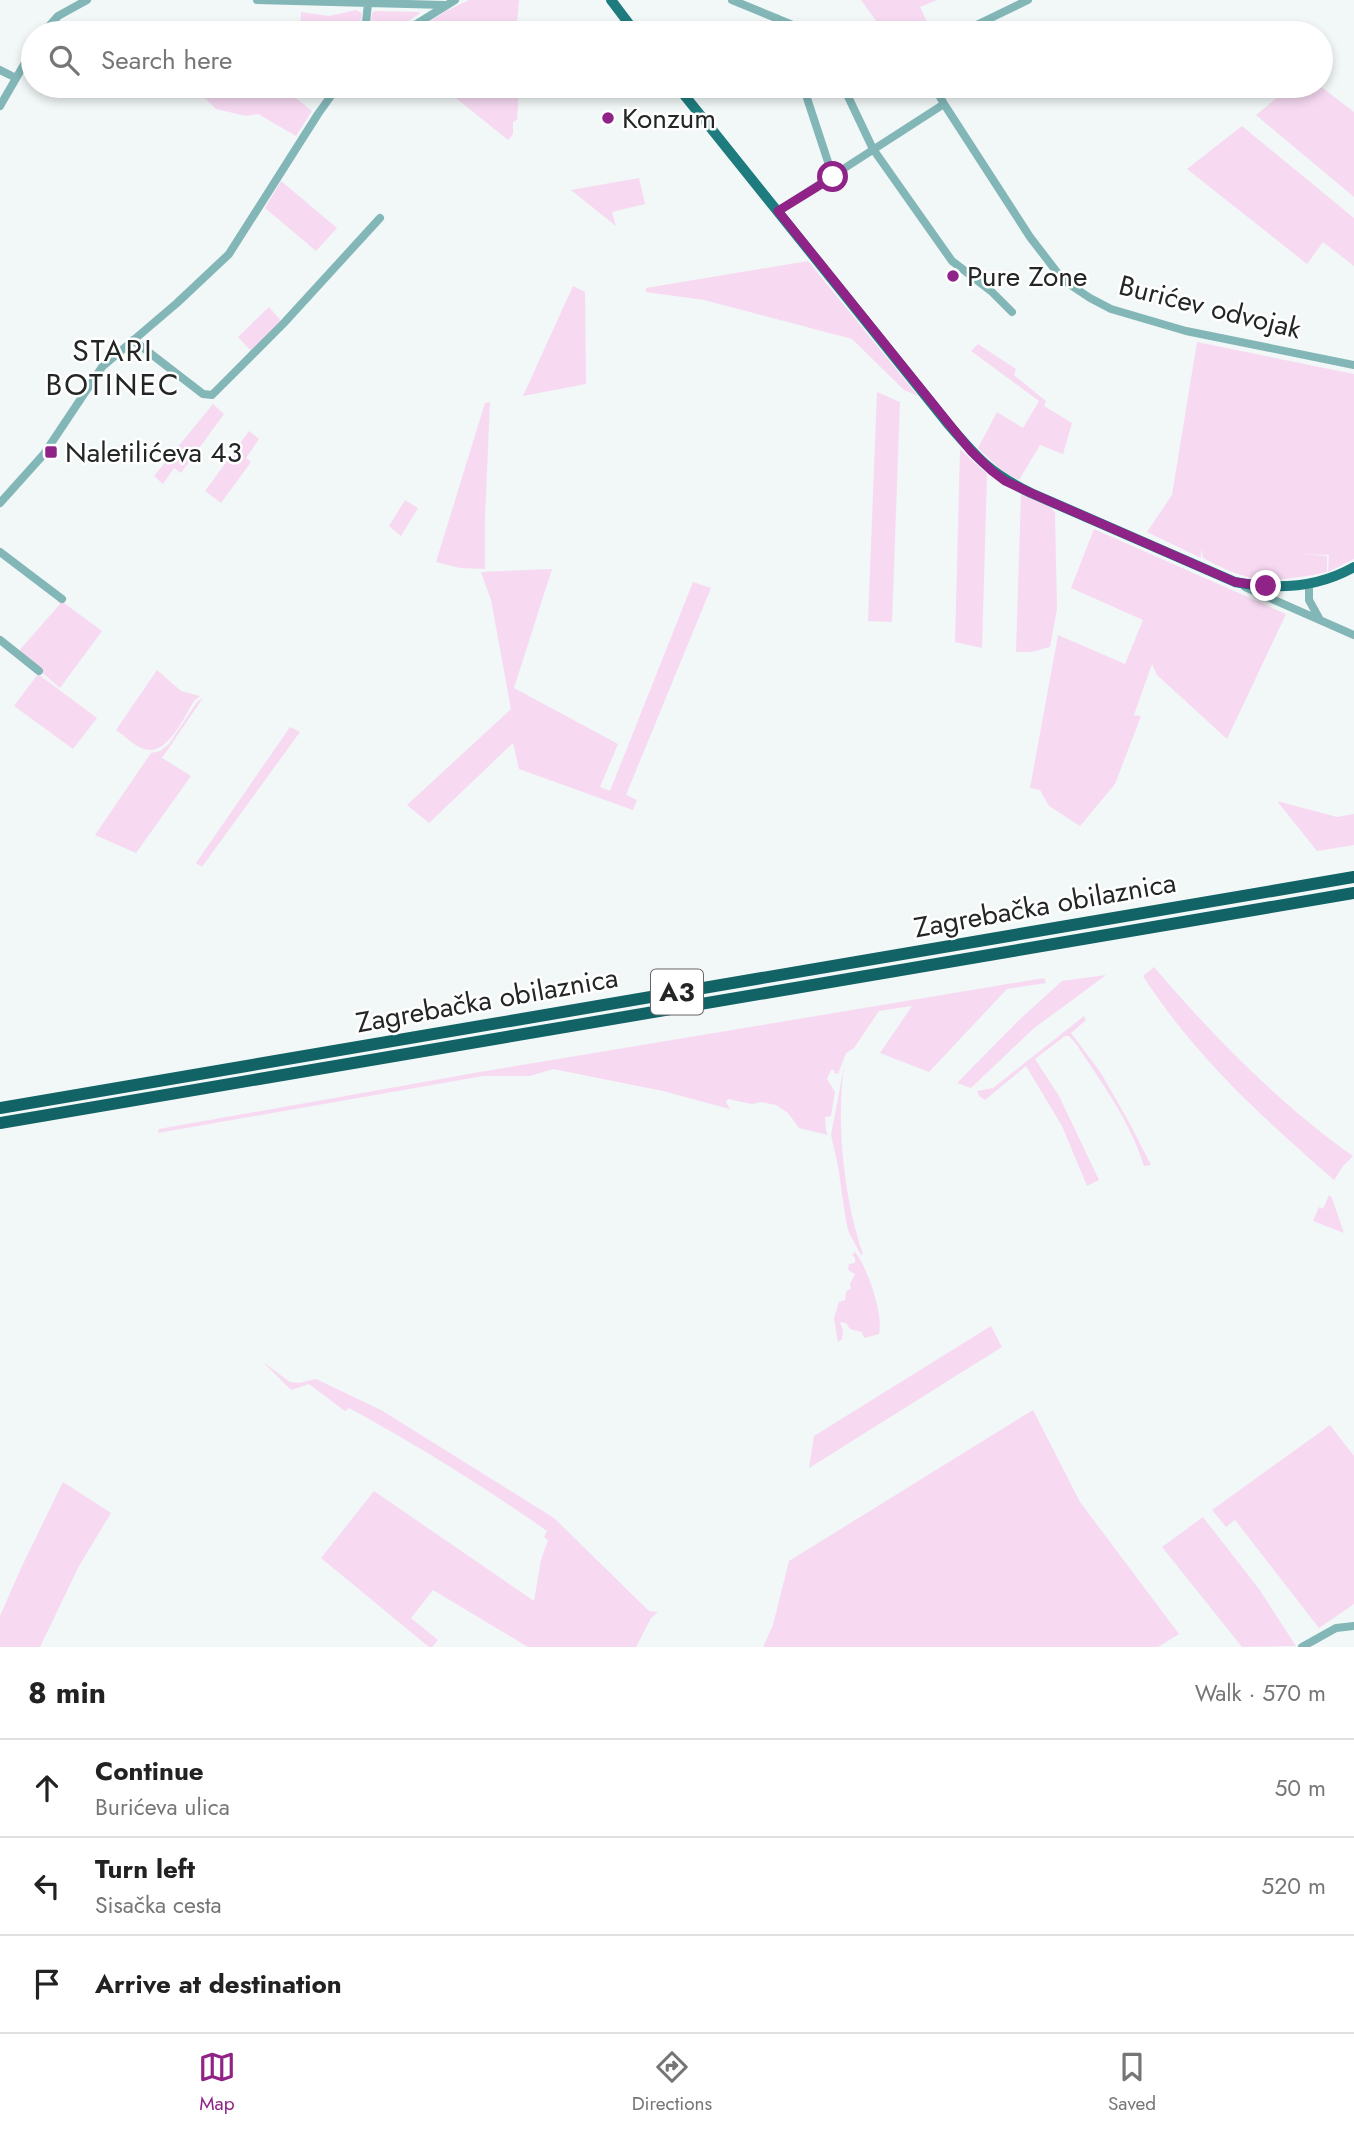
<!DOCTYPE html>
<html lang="en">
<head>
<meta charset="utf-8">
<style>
	:root { --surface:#fff; --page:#f6f6f6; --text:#222; --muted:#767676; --line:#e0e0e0; --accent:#8f2387 }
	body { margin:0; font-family:Jost,sans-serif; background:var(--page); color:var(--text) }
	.stop { position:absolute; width:21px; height:21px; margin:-16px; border:5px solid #8f2387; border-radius:50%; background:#fff }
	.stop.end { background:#8f2387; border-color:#fff; box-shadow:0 2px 7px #0008 }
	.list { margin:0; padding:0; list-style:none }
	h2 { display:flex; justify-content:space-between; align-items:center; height:91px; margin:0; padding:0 28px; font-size:30px }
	h2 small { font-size:23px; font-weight:400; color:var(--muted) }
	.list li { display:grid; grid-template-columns:46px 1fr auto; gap:21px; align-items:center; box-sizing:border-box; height:98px; padding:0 28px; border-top:2px solid var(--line) }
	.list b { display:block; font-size:26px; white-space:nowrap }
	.list p { margin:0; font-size:23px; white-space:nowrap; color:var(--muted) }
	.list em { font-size:23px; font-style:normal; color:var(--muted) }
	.icon { flex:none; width:38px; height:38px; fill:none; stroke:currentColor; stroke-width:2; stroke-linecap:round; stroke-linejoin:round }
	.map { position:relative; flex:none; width:1354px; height:1647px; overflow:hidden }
	.search { position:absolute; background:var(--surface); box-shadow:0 4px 10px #0003; left:21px; right:21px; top:21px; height:77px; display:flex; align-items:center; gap:18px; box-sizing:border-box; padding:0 24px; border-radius:38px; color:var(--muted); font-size:26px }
	.sheet { height:385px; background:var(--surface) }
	nav { display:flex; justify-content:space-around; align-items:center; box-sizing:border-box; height:98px; border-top:2px solid var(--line); background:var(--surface); font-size:19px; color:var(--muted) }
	nav a { display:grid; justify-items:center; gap:4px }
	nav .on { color:var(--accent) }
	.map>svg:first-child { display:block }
	.green { fill:#f7daf2 }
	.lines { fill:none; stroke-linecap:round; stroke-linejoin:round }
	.minor { stroke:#82b6b7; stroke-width:8 }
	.major { stroke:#1e7b7e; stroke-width:10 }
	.highway { stroke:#116365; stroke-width:12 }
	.route { stroke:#8f2387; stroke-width:9 }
	.poi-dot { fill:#8f2387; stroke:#fff; stroke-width:2.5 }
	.labels { text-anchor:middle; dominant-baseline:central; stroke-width:5; stroke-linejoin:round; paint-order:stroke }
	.shield { fill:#fff; stroke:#666767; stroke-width:2 }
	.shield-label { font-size:26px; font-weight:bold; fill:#242626 }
	.poi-label { font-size:28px; fill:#242626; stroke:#fff; text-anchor:start }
	.street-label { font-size:28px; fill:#242626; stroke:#fff }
	.neighbourhood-label { font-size:30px; letter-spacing:2px; fill:#242626; stroke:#fff }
</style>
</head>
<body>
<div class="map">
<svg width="1354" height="1647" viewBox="0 0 1354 1647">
	<rect width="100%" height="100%" fill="#f2f7f7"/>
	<path class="green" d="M 469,0 L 519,0 L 516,33 L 412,33 L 446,11 Z
		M 861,0 L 937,0 L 920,7 L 932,33 L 885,33 Z
		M 356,10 L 362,13 L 360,33 L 300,31 L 301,12 L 329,16 Z
		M 375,11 L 419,12 L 420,13 L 392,33 L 370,33 L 372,13 Z
		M 187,86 L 281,86 L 312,111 L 296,136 L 258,114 L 246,116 L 216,109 L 202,95 L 197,96 Z
		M 441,86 L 519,86 L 517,120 L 513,122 L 513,134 L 508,140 Z
		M 1291,86 L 1320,86 L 1354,112 L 1354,197 L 1256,115 Z
		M 1242,126 L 1354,218 L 1354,266 L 1323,242 L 1307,264 L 1187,169 Z
		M 639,178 L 645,204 L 612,212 L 616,226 L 571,190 Z
		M 281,181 L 337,228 L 316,251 L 265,208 Z
		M 808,261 L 918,396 L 904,390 L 852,339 L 704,300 L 646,292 L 646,288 Z
		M 573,286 L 585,292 L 586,384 L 523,396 Z
		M 269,307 L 282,322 L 251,351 L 238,337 Z
		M 1197,342 L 1354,374 L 1354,559 L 1328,572 L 1329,555 L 1301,554 L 1327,556 L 1327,572 C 1299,578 1265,584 1238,574 C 1226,570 1214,564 1203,558 L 1201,548 L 1201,558 L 1147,532 L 1172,495 Z
		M 978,344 L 1016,369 L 1014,375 L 1046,401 L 1044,406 L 1072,423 L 1063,454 L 1040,445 L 1019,480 L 1003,472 L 978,448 L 997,412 L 1023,428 L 1039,401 L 971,351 Z
		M 877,392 L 900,402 L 892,622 L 868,621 Z
		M 490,402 L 485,517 L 485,569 L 460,568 L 436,562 L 485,403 Z
		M 213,404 L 224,414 L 181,473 L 174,468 L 163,484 L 154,476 Z
		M 249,431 L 259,439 L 246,458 L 251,462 L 221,503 L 205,491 Z
		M 960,449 L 987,474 L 982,648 L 955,642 Z
		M 1021,493 L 1051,507 L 1055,513 L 1057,609 L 1050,647 L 1031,652 L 1016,652 Z
		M 405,500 L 418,508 L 401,536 L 389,526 Z
		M 1094,529 L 1286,614 L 1227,739 L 1157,675 L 1152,664 L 1134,715 L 1141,716 L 1115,784 L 1080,826 L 1049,806 L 1040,790 L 1030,788 L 1058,635 L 1125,664 L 1143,620 L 1071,588 Z
		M 552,569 L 514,688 L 618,744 L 600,787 L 610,791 L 693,582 L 711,588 L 626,795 L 637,800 L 633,810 L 519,769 L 513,743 L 429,823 L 407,805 L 511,709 L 491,600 L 481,572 Z
		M 60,600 L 102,631 L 60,688 L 18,652 L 60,604 L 57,601 Z
		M 157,670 L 181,691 L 200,696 L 194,701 C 184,717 167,757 144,749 C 134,746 125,736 116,730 Z
		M 38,674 L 97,718 L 73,749 L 14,706 Z
		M 203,698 L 162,758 L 191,776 L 136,853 L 95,835 L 151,753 L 160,751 L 169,744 L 197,702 Z
		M 290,727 L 300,732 L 202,867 L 196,863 Z
		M 1277,801 L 1337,817 L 1354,814 L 1354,845 L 1317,851 Z
		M 1154,967 C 1212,1035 1280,1105 1353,1156 L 1343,1166 L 1334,1180 C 1261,1116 1196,1058 1143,976 Z
		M 1106,975 L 1033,1029 L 971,1088 L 957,1083 L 1019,1020 L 1062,981 Z
		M 1044,978 L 1046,983 L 1007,989 L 929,1072 L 880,1053 L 912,1006 L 879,1011 L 854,1048 L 846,1053 L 838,1074 L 834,1073 L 834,1070 L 831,1070 L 827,1079 L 835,1092 L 831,1116 L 825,1117 L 826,1131 L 828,1135 L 799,1128 L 788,1113 L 776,1105 L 761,1102 L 752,1104 L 728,1099 L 726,1102 L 730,1109 L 663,1091 L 553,1069 L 530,1076 L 483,1076 L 158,1133 L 159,1129 L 480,1072 Z
		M 1084,1016 L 1086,1020 L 1071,1033 L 1101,1073 L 1130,1124 L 1151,1165 L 1144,1166 C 1130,1121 1102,1083 1076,1044 L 1069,1036 L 1065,1036 L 1035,1059 L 1059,1096 L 1099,1180 L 1087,1186 L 1062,1126 L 1026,1066 L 985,1100 L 979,1096 L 977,1091 L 993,1088 Z
		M 845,1062 C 835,1118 844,1200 863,1254 L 861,1255 L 849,1233 L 846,1221 L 838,1166 L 831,1135 Z
		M 1329,1195 L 1332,1198 L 1344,1233 L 1313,1221 L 1319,1207 L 1323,1209 Z
		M 855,1252 C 867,1266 884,1316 879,1334 L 864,1338 L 862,1332 L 850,1329 L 846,1323 L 840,1322 L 843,1330 L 842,1339 L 838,1342 L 834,1318 L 839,1302 L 845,1300 L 846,1292 L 851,1288 L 850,1284 L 855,1274 L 848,1270 L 849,1264 L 855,1263 L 855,1258 L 852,1255 Z
		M 991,1326 L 1002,1347 L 809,1468 L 814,1436 Z
		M 263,1362 L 290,1382 L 299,1383 L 316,1379 L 381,1410 L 554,1518 L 649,1611 L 658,1612 L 651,1618 L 636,1647 L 528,1647 L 433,1590 L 411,1618 L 438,1640 L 432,1647 L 429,1647 L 321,1558 L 374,1491 L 534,1601 L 541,1560 L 548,1540 L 544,1537 L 547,1531 C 483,1486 417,1445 349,1408 L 345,1411 L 309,1384 L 291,1390 Z
		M 1033,1410 L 1080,1502 L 1179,1634 L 1158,1647 L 763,1647 L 773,1625 L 789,1561 Z
		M 1330,1425 L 1354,1456 L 1354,1604 L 1319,1628 L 1235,1520 L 1226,1527 L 1212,1510 Z
		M 63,1482 L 111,1513 L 79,1566 L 40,1647 L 0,1647 L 0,1616 L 22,1566 Z
		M 1203,1517 L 1259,1589 L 1296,1646 L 1242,1647 L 1162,1547 Z"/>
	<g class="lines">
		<path class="minor" d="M 257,0 L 445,5
			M 732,0 L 812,33
			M 778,19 L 784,33
			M 43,33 L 58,16 L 87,0
			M 365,33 L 368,3
			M 402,33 L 455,0
			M 960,33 L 1028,0
			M 0,70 L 16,78
			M 803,86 L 833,177
			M 843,86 L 873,149 L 952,261 L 991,291 L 1012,312
			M 944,104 L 1030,237 L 1063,280 L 1090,298 L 1111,309 L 1186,331 L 1354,365
			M 0,106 L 33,49
			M 778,211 L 944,104 L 934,86
			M 133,340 L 203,394 L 212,395 L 283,324 L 380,218
			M 0,503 L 44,454 L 102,367 L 177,303 L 229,254 L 318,114 L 338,86
			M 0,552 L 62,599
			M 1309,584 L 1309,600 L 1320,620
			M 1245,587 L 1354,635
			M 0,640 L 39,671
			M 1302,1647 L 1336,1628 L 1354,1626"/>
		<path class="major" d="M 611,0 L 636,33
			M 677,86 L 949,425 C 978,459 990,473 1031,493 L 1235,582 C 1276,590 1317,588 1354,567"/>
		<path class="highway" d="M 0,1108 L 1354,877
			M 0,1123 L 1354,893"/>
	</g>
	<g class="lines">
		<path class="route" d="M 833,177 L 778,211 L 971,451 L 992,471 L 1005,481 L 1031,493 L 1235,582 L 1266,586"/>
	</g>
	<g class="poi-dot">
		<circle cx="608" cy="118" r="7"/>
		<circle cx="953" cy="276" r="7"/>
		<rect x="44" y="445" width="14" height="14" rx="3.5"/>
	</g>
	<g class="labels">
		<rect class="shield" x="651" y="969.5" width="52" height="45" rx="5"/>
		<g class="shield-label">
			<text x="677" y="992">A3</text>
		</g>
		<g class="poi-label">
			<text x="622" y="118">Konzum</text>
			<text x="967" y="276">Pure Zone</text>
			<text x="65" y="452">Naletilićeva 43</text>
		</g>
		<g class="street-label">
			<text transform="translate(1210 307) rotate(14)">Burićev odvojak</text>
			<text transform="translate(1045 905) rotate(-10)">Zagrebačka obilaznica</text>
			<text transform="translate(487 1000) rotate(-10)">Zagrebačka obilaznica</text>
		</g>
		<g class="neighbourhood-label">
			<text x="113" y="350">STARI<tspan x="113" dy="34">BOTINEC</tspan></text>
		</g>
	</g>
</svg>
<div class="stop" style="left:833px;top:177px"></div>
<div class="stop end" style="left:1266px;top:586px"></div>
<div class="search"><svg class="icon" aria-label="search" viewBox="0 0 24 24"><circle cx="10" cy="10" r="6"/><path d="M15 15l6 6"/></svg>Search here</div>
</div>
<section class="sheet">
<h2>8 min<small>Walk · 570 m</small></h2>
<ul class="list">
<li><svg class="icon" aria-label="ahead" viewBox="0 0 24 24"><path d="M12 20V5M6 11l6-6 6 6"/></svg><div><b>Continue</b><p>Burićeva ulica</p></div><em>50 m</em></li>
<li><svg class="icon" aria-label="left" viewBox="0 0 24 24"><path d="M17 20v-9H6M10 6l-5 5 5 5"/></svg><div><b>Turn left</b><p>Sisačka cesta</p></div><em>520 m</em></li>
<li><svg class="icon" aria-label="arrive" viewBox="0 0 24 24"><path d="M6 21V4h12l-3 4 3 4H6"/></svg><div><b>Arrive at destination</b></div></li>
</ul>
</section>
<nav>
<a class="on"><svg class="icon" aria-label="map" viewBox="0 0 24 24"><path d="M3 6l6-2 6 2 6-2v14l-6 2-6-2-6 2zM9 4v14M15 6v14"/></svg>Map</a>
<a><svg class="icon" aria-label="directions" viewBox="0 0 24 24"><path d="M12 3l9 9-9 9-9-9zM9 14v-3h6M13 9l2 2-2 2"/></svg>Directions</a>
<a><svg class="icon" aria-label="saved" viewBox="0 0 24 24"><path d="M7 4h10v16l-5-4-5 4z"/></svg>Saved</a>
</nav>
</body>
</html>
